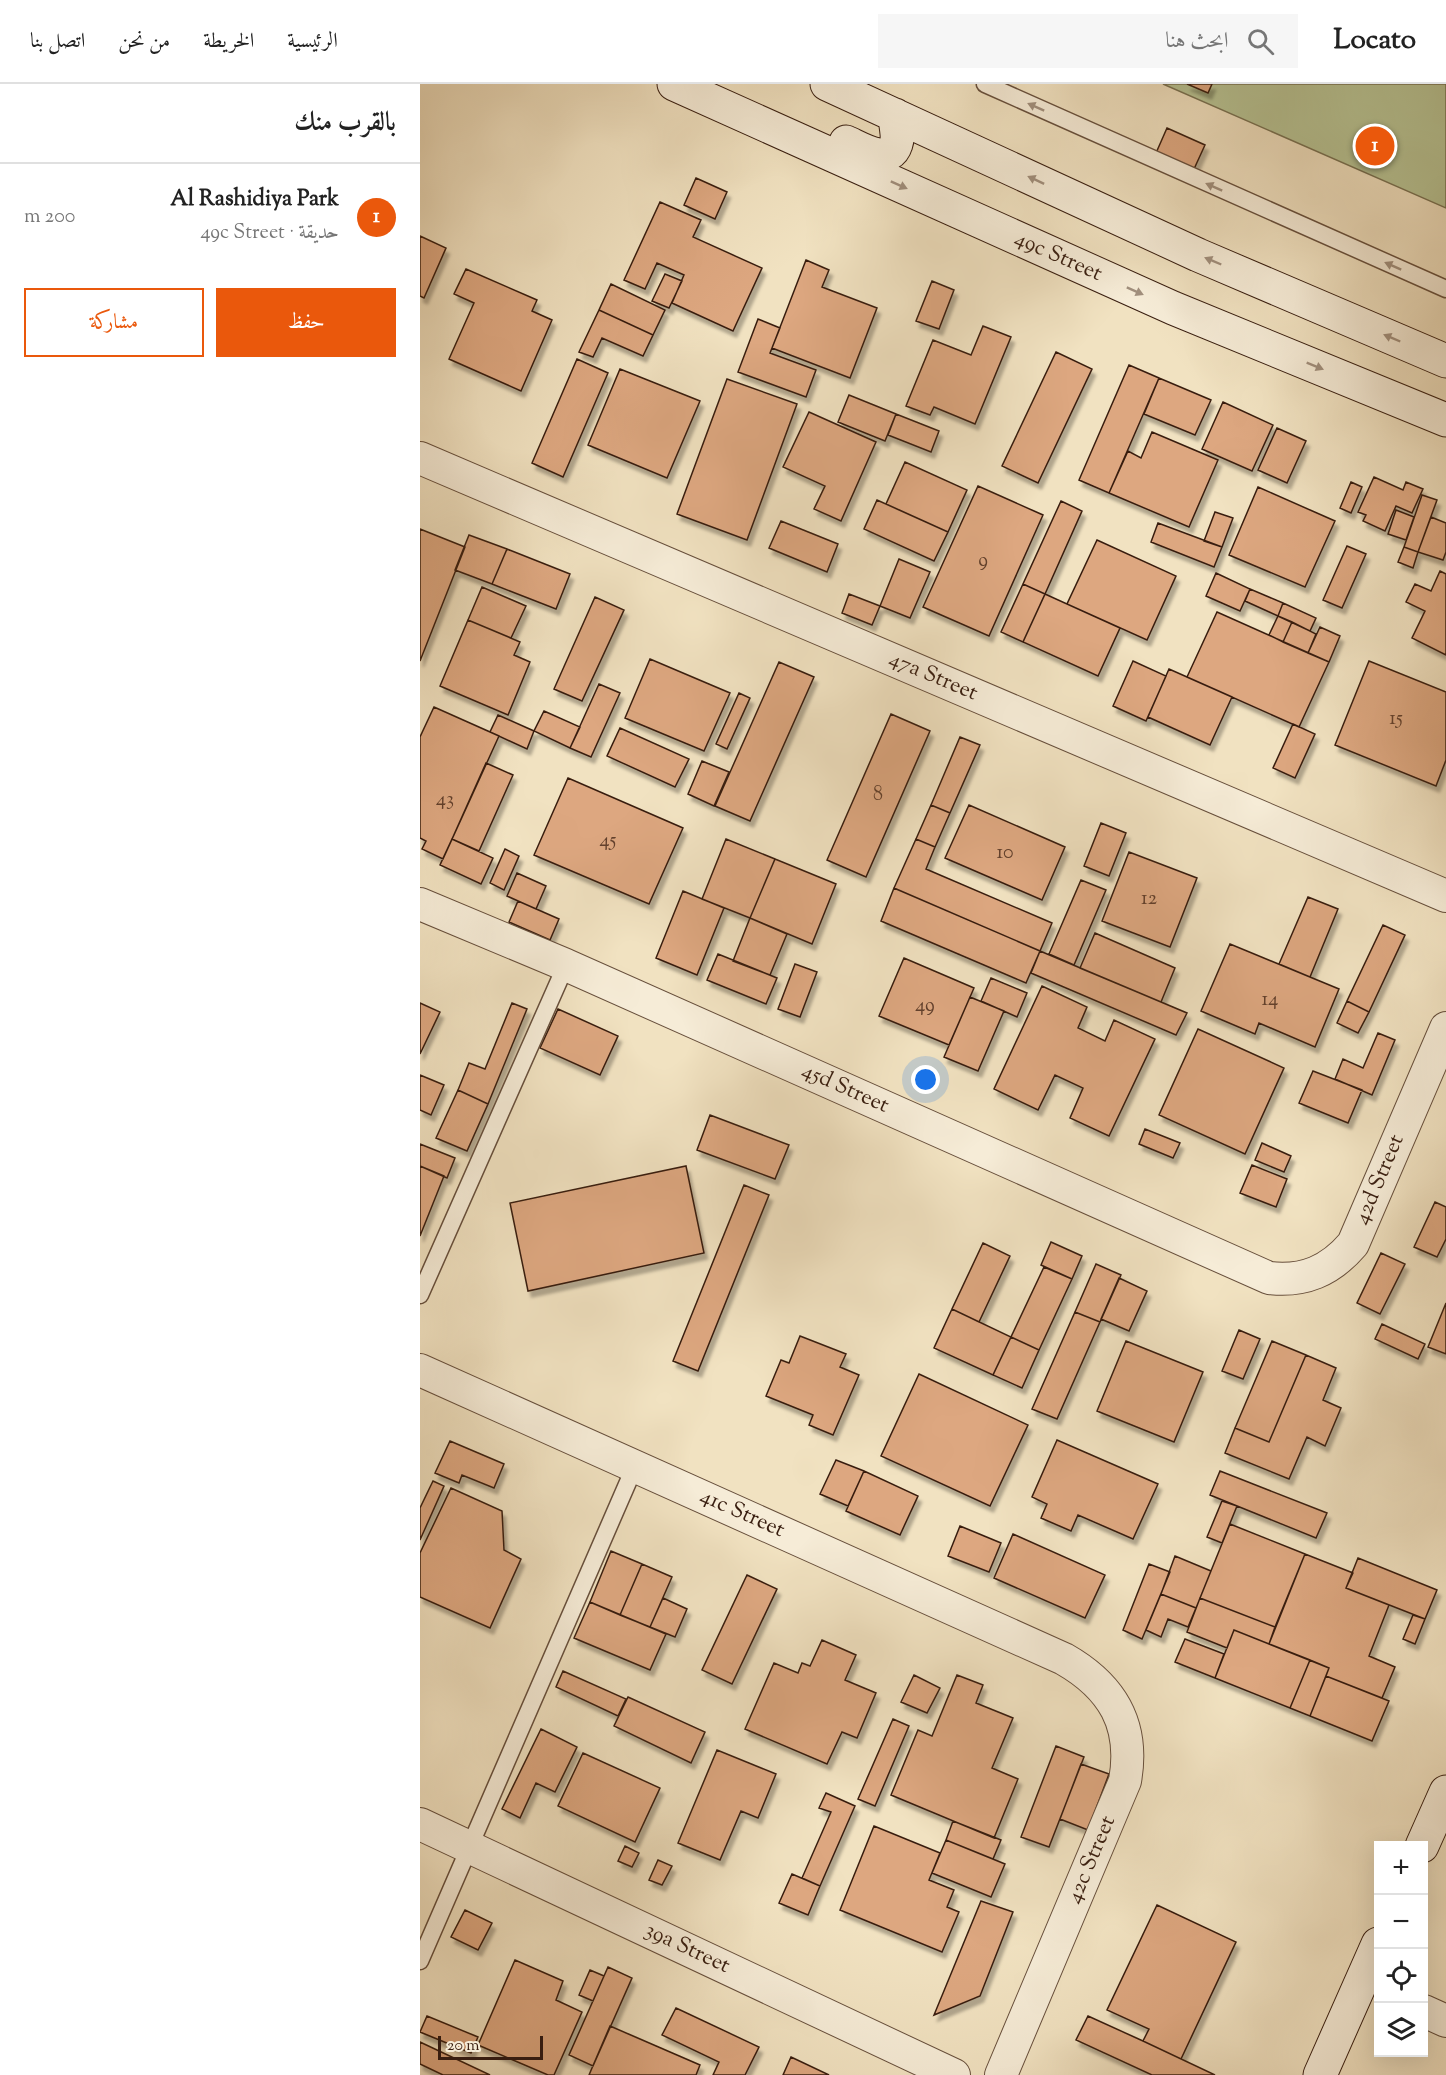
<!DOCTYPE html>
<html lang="ar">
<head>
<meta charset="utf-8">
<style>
	:root { --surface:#fff; --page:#f6f6f6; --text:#222; --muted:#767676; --line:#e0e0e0; --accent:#ea580c }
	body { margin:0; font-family:"Sorts Mill Goudy",Amiri,serif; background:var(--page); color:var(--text); direction:rtl }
	.controls { position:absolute; right:18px; bottom:18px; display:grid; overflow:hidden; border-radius:0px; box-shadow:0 6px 24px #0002 }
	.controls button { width:54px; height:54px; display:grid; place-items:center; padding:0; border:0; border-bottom:2px solid var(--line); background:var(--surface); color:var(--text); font:30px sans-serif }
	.scale { position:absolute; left:18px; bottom:15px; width:105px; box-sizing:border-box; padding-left:6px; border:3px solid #391e10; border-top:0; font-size:16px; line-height:21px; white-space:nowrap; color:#391e10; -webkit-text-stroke:4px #f6ecd7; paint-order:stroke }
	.you { position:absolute; left:506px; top:996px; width:21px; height:21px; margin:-15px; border:4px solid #fff; border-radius:50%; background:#1a73e8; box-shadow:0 0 0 9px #1a73e833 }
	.badge { display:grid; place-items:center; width:39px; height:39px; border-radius:50%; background:var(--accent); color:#fff; font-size:20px; font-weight:700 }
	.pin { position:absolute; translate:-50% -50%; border:3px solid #fff; box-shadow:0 2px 6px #0006 }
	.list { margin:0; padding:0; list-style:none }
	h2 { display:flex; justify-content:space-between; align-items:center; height:78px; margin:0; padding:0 24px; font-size:26px }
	h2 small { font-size:20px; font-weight:400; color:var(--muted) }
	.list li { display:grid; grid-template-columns:39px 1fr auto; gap:18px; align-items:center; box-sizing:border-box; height:108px; padding:0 24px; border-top:2px solid var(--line) }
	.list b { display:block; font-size:22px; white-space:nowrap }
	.list p { margin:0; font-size:20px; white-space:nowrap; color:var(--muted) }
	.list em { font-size:20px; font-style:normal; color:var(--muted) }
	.actions { display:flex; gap:12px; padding:18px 24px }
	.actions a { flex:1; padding:14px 0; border:2px solid var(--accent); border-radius:0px; text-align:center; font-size:21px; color:var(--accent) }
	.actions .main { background:var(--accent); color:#fff }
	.icon { flex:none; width:33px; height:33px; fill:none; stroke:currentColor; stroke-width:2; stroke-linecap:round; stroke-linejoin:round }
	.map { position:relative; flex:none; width:1026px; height:1991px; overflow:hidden; direction:ltr }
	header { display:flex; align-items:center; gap:36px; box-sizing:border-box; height:84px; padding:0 30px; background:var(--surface); border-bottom:2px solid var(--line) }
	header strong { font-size:28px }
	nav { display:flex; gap:33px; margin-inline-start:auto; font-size:21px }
	.search { width:420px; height:54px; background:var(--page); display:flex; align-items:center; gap:15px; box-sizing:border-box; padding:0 21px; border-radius:0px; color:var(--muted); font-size:22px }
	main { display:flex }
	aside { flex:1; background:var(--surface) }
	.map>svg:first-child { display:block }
	.green { fill:#b7c495; stroke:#787152; stroke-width:1.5 }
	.building { fill:#dda780; stroke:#391e10; stroke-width:1.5; filter:url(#shadow) }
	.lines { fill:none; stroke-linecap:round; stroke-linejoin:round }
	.lane-casing { stroke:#674f3c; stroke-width:19 }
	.street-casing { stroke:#674f3c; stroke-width:34 }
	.secondary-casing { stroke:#391e10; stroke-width:35 }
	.lane { stroke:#f6ecd7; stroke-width:16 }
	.street { stroke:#f6ecd7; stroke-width:32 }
	.secondary { stroke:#f6ecd7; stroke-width:33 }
	.oneway { fill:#a18f7d }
	.labels { text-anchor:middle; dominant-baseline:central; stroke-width:4.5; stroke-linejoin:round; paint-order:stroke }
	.number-label { font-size:20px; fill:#62402c }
	.street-label { font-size:22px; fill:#391e10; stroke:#f6ecd7 }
</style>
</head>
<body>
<header>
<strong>Locato</strong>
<div class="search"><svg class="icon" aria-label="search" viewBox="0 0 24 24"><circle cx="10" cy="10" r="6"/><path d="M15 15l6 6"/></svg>ابحث هنا</div>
<nav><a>الرئيسية</a><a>الخريطة</a><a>من نحن</a><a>اتصل بنا</a></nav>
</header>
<main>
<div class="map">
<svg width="1026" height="1991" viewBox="0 0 1026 1991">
	<defs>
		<filter id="shadow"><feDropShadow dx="3.5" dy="6" stdDeviation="1.5" flood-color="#0004"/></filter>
	</defs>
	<rect width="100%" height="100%" fill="#f1e2c1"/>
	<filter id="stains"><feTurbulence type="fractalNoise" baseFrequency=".00333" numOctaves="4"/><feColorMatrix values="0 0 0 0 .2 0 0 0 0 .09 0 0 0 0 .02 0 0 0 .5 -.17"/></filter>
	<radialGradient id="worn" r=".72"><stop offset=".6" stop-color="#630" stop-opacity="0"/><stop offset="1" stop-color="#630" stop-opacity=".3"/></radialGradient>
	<path class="green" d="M 743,0 L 1026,0 L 1026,124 Z"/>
	<path class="building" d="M 767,0 L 792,0 L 788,9 Z
		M 747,44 L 785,61 L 774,85 L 736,69 Z
		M 276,94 L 307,108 L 295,135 L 264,121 Z
		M 240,118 L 281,136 L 273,153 L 342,184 L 313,247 L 252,219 L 264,191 L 237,179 L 225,205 L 204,196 Z
		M 0,152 L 26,164 L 4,214 L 0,212 Z
		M 386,176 L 409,186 L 402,203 L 457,224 L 430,294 L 352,264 Z
		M 46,185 L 117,216 L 112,227 L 132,236 L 101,307 L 29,275 L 54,219 L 34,210 Z
		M 245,190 L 262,197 L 249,224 L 232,217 Z
		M 512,197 L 534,206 L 519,245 L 496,237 Z
		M 191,200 L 245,226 L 233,251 L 179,226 Z
		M 179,226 L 233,251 L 223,272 L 182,254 L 173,273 L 159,268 Z
		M 338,235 L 360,244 L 350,269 L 396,286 L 386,313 L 318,288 Z
		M 563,242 L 591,253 L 555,340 L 514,323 L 510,331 L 486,322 L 513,256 L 551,271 Z
		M 636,268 L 672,285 L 618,399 L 582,382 Z
		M 157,275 L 188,289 L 143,393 L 112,379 Z
		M 709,281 L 739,294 L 689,409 L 659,396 Z
		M 200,285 L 280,317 L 247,394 L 168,361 Z
		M 739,294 L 791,316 L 775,351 L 724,330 Z
		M 307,295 L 377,320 L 327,456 L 257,430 Z
		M 429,311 L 476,330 L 465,357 L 418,338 Z
		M 803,318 L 853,341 L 832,387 L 782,365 Z
		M 389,328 L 456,358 L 421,437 L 394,425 L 405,402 L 363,383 Z
		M 476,330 L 519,347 L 511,368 L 468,351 Z
		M 857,344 L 886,357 L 867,399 L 838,386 Z
		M 732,348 L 798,376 L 769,443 L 689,409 L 708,367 L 721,374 Z
		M 485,378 L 547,406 L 528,448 L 466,420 Z
		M 954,393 L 983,406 L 986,398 L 1003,405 L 992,429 L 976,422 L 965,447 L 943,437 L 946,431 L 938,428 Z
		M 931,398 L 942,403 L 931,429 L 920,424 Z
		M 558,402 L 623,431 L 569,552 L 503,523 Z
		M 838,403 L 915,437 L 885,503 L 809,471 Z
		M 1002,411 L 1017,416 L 998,468 L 984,463 Z
		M 457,416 L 528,448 L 514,477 L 444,445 Z
		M 641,417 L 662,427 L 625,510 L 603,500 Z
		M 976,426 L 994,433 L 986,456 L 968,450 Z
		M 795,428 L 813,434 L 802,463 L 784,457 Z
		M 1011,433 L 1026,439 L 1026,468 L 1023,476 L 998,468 Z
		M 361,437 L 418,460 L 407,488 L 349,464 Z
		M 738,439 L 802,463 L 794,483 L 731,458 Z
		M 0,445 L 45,463 L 0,577 Z
		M 49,451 L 87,465 L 72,500 L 35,486 Z
		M 677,456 L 756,492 L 727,556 L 647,520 Z
		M 927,462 L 946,470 L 922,524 L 903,516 Z
		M 984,463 L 998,468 L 993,484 L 978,478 Z
		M 87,465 L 150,490 L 136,525 L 72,500 Z
		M 479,475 L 510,488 L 490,534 L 460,522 Z
		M 1020,487 L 1026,490 L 1026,571 L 992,554 L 1005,527 L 986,518 L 995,500 L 1011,507 Z
		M 796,489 L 830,505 L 820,527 L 786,512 Z
		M 603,500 L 625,510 L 603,558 L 581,548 Z
		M 62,503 L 106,522 L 91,554 L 48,536 Z
		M 830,505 L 863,519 L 858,532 L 825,517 Z
		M 429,510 L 460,522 L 452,541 L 422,529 Z
		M 625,510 L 700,544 L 678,592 L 603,558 Z
		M 175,513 L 204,526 L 162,617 L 134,605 Z
		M 863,519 L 896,534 L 890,547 L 858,532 Z
		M 797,528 L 909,578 L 879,643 L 767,593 Z
		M 858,532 L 872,538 L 863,558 L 849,551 Z
		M 48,536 L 100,558 L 94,571 L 110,578 L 88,631 L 20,602 Z
		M 872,538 L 896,550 L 888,569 L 863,558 Z
		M 900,543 L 920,552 L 909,578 L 888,569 Z
		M 230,575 L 310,609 L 284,667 L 205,634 Z
		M 713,577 L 746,592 L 726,637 L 693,622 Z
		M 949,577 L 1026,608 L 1026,676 L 1016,702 L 915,661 Z
		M 359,578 L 394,593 L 330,737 L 295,722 Z
		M 749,585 L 812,613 L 790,661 L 728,633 Z
		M 179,600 L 200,609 L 171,673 L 150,664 Z
		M 319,609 L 330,614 L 307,665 L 296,660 Z
		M 14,623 L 79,652 L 23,775 L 2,765 L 6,757 L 0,754 L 0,653 Z
		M 124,627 L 160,643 L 150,664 L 114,647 Z
		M 471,630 L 510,647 L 446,793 L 407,776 Z
		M 78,631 L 114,647 L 107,665 L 70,648 Z
		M 873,640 L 895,650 L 875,694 L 853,684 Z
		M 200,644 L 269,675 L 255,703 L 187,672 Z
		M 540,653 L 560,661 L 530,729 L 511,721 Z
		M 282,677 L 309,688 L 294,722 L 268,710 Z
		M 66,679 L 93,691 L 59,767 L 32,755 Z
		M 148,694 L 263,744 L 229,820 L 114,771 Z
		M 511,721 L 530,729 L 515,763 L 496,755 Z
		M 549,721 L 645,763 L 622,816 L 525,774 Z
		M 681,739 L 706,749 L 689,792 L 664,782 Z
		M 32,755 L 73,774 L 61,800 L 20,781 Z
		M 306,755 L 355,775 L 330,834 L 282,815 Z
		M 496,755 L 515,763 L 506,785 L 632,839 L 620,867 L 474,804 Z
		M 85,765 L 99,772 L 84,806 L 70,799 Z
		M 709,768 L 777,794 L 750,863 L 682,837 Z
		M 355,775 L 416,800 L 392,860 L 330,834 Z
		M 97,789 L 126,802 L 116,825 L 87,812 Z
		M 661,796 L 686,806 L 654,881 L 629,870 Z
		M 474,804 L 620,867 L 606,899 L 461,837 Z
		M 263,807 L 304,824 L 277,891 L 236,874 Z
		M 888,813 L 918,825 L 890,893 L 859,880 Z
		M 98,817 L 139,835 L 130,856 L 89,838 Z
		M 330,834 L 367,850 L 350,891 L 313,877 Z
		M 963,841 L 985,851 L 949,928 L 927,917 Z
		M 675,849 L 755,884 L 741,918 L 660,884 Z
		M 810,860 L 919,905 L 895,963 L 839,939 L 835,950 L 781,927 Z
		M 620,867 L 767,929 L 756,951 L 611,889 Z
		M 298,870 L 357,894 L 346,920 L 287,896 Z
		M 484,874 L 554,904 L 529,961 L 459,932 Z
		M 375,880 L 397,888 L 380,933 L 358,925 Z
		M 571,894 L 607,909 L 597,933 L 561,917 Z
		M 622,902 L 667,923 L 658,944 L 685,957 L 694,936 L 735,955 L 689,1052 L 650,1034 L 663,1004 L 635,991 L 618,1026 L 574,1005 Z
		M 550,913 L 584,927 L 558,987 L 524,973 Z
		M 927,917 L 949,928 L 938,949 L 917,939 Z
		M 0,919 L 20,928 L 0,970 Z
		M 92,919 L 107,925 L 68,1020 L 38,1006 L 49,979 L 65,985 Z
		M 138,925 L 198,952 L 180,991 L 120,964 Z
		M 778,945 L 864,984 L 825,1070 L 739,1031 Z
		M 958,949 L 975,956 L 952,1011 L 915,995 L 923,975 L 943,984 Z
		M 893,987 L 942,1006 L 928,1039 L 879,1019 Z
		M 0,991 L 24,1001 L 11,1031 L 0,1026 Z
		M 38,1006 L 68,1020 L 47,1067 L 16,1054 Z
		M 290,1031 L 369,1061 L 355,1095 L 277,1066 Z
		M 725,1045 L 760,1059 L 753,1074 L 719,1060 Z
		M 842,1059 L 871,1072 L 864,1088 L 835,1076 Z
		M 0,1060 L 35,1074 L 27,1094 L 0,1082 Z
		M 832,1081 L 867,1095 L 856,1123 L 820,1109 Z
		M 0,1082 L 24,1092 L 0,1152 Z
		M 266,1082 L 284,1169 L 108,1207 L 90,1119 Z
		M 324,1101 L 349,1111 L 278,1287 L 253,1277 Z
		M 1015,1118 L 1026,1123 L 1026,1155 L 1017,1173 L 994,1163 Z
		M 631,1158 L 662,1172 L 652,1195 L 621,1181 Z
		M 563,1159 L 590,1172 L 559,1238 L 532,1225 Z
		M 961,1169 L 985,1180 L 960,1230 L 937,1219 Z
		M 676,1180 L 701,1191 L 680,1238 L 655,1228 Z
		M 624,1183 L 652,1195 L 619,1266 L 591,1253 Z
		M 699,1194 L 727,1207 L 709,1247 L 681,1235 Z
		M 1026,1219 L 1026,1270 L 1008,1263 Z
		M 532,1225 L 591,1253 L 573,1291 L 514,1264 Z
		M 655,1228 L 680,1238 L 637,1335 L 612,1325 Z
		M 962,1240 L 1005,1260 L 998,1275 L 955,1255 Z
		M 819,1246 L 840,1255 L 823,1295 L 802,1287 Z
		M 380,1252 L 426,1270 L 420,1283 L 439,1291 L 413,1351 L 389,1341 L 393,1331 L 346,1312 L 361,1276 L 369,1279 Z
		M 591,1253 L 619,1266 L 602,1304 L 573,1291 Z
		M 706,1257 L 783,1288 L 754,1358 L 677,1327 Z
		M 852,1257 L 886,1271 L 849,1358 L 815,1344 Z
		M 886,1271 L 916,1284 L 903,1316 L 921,1324 L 905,1362 L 887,1353 L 869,1395 L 805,1369 L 815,1344 L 849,1358 Z
		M 499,1290 L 608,1341 L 570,1422 L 461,1372 Z
		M 637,1356 L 738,1400 L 713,1455 L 658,1431 L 651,1447 L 621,1434 L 627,1420 L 612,1413 Z
		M 30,1357 L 84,1380 L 74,1404 L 42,1391 L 39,1399 L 15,1389 Z
		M 416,1376 L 444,1387 L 428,1422 L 400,1410 Z
		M 444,1387 L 498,1412 L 480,1451 L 426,1427 Z
		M 800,1387 L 907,1429 L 896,1454 L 790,1411 Z
		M 13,1397 L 24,1402 L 0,1456 L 0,1424 Z
		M 31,1404 L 82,1427 L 84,1466 L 101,1475 L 70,1544 L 0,1513 L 0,1469 Z
		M 802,1417 L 817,1422 L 802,1459 L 787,1453 Z
		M 810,1440 L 885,1470 L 855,1543 L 780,1514 Z
		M 540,1442 L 581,1459 L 569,1488 L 528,1472 Z
		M 593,1450 L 685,1491 L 665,1534 L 574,1494 Z
		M 191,1467 L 222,1480 L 200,1531 L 170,1518 Z
		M 885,1470 L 933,1489 L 926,1504 L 969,1521 L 949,1572 L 975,1583 L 962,1614 L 906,1592 L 909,1584 L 849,1560 Z
		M 755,1472 L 791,1487 L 776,1524 L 741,1510 Z
		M 938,1474 L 1017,1506 L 1005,1535 L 926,1504 Z
		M 222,1480 L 252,1493 L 230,1543 L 200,1531 Z
		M 729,1480 L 750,1488 L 722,1555 L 703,1546 Z
		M 327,1491 L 357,1505 L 312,1600 L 282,1586 Z
		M 741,1510 L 776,1524 L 768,1543 L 748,1535 L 741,1553 L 726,1546 Z
		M 243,1514 L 267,1525 L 255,1553 L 230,1543 Z
		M 780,1514 L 855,1543 L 849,1560 L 814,1546 L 807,1564 L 767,1548 Z
		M 170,1518 L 246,1550 L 230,1586 L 154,1554 Z
		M 993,1531 L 1005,1535 L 995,1560 L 983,1555 Z
		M 814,1546 L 890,1576 L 870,1624 L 795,1594 Z
		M 765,1555 L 804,1570 L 795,1594 L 755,1578 Z
		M 402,1556 L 436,1571 L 425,1596 L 456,1609 L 437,1654 L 422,1648 L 407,1680 L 325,1645 L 354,1579 L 378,1589 L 382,1579 L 390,1582 Z
		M 890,1576 L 909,1584 L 890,1632 L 870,1624 Z
		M 143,1587 L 206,1615 L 198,1632 L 136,1603 Z
		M 494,1591 L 520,1604 L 507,1629 L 481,1618 Z
		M 537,1591 L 563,1601 L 556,1619 L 593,1634 L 572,1684 L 598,1695 L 574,1754 L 471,1711 L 498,1646 L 512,1652 Z
		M 906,1592 L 969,1617 L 952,1657 L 890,1632 Z
		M 208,1613 L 285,1648 L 271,1679 L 194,1642 Z
		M 473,1635 L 489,1642 L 455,1722 L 438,1715 Z
		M 121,1645 L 157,1663 L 135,1708 L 116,1699 L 100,1734 L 82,1725 Z
		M 636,1662 L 664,1673 L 629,1763 L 601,1753 Z
		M 297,1666 L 356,1690 L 338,1734 L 321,1727 L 300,1776 L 258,1759 Z
		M 163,1669 L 240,1704 L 215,1758 L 138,1722 Z
		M 661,1680 L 689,1690 L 668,1746 L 640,1735 Z
		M 406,1709 L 435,1722 L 400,1802 L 382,1794 L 411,1728 L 399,1724 Z
		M 533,1737 L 581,1756 L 573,1775 L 526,1756 Z
		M 454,1742 L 520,1769 L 509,1796 L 534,1806 L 527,1823 L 539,1828 L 522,1868 L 420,1826 Z
		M 526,1756 L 585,1780 L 571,1813 L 512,1789 Z
		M 205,1762 L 219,1769 L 212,1783 L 198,1777 Z
		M 238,1776 L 252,1782 L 242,1801 L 229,1796 Z
		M 372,1790 L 400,1802 L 388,1831 L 359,1819 Z
		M 561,1817 L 593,1828 L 560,1912 L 514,1931 Z
		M 737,1821 L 816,1858 L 761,1975 L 723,1957 L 729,1945 L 687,1926 Z
		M 45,1826 L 72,1839 L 58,1866 L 31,1853 Z
		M 95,1876 L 143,1897 L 136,1916 L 162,1928 L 134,1991 L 128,1991 L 58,1961 Z
		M 188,1883 L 212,1894 L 173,1982 L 149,1971 Z
		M 170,1886 L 184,1892 L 173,1917 L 159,1911 Z
		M 256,1924 L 339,1963 L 325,1991 L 293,1991 L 299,1978 L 242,1951 Z
		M 7,1932 L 58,1953 L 51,1969 L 0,1948 Z
		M 668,1932 L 723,1957 L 795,1991 L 732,1991 L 656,1956 Z
		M 190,1942 L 280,1981 L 276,1991 L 169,1991 Z
		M 0,1958 L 70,1991 L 23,1991 L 0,1980 Z
		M 371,1973 L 409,1991 L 363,1991 Z"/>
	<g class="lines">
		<g class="lane-casing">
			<path id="lane" d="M 565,0 L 1026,205
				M 0,1211 L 146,881
				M 0,1877 L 215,1382"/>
		</g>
		<g class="street-casing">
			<path id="street" d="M 0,374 L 1026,812
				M 0,820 L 146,881 L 849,1194 C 884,1198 910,1187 933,1160 L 1026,944
				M 0,1286 L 644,1575 C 693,1603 715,1641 705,1697 L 581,1991
				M 0,1740 L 534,1991
				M 1004,1927 L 1026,1937"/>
		</g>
		<g class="secondary-casing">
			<path id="secondary" d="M 254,0 L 753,224 L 1026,336
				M 407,0 L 778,171 L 1026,277
				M 426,58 C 440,64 469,83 476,60 C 479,52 475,40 475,31
				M 1002,1762 L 1026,1708
				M 900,1991 L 958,1860"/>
		</g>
		<use href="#lane" class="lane"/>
		<use href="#street" class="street"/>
		<use href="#secondary" class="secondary"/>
	</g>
	<defs><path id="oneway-solid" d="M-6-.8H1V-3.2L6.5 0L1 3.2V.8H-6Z" transform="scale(1.5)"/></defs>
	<g class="oneway">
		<use href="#oneway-solid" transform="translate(616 23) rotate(-156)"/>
		<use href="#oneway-solid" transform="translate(616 96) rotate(-155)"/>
		<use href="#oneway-solid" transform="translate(479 101) rotate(24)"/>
		<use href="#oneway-solid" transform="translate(794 103) rotate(-156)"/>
		<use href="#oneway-solid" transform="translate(793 177) rotate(-157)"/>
		<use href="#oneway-solid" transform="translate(973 182) rotate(-156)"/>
		<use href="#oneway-solid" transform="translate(715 207) rotate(24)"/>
		<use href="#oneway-solid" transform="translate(972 254) rotate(-157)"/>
		<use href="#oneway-solid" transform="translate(895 282) rotate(22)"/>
	</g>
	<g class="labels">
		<g class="number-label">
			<text x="563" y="477">9</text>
			<text x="976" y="635">15</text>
			<text x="458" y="711">8</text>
			<text x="25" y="716">43</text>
			<text x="188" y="757">45</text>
			<text x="585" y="769">10</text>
			<text x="729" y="815">12</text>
			<text x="850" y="916">14</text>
			<text x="505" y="922">49</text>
		</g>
		<g class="street-label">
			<text transform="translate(638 173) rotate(24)">49c Street</text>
			<text transform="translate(513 593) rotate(23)">47a Street</text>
			<text transform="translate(425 1005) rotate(24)">45d Street</text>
			<text transform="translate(960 1096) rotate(-67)">42d Street</text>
			<text transform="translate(322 1430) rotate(24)">41c Street</text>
			<text transform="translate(672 1776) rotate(-67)">42c Street</text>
			<text transform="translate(267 1865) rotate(25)">39a Street</text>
		</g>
	</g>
	<rect width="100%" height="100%" filter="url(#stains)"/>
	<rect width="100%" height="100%" fill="url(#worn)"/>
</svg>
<div class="controls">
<button>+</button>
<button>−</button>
<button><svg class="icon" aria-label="locate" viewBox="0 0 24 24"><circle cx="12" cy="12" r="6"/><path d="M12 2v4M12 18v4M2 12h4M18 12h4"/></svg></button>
<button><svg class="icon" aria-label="layers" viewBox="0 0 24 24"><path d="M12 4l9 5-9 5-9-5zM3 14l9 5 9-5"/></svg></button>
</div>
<div class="scale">20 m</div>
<div class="you"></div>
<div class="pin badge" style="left:955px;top:62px">1</div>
</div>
<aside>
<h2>بالقرب منك<small></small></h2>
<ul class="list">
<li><span class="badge">1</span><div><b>Al Rashidiya Park</b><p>حديقة · 49c Street</p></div><em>200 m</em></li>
</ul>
<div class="actions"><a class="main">حفظ</a><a>مشاركة</a></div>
</aside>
</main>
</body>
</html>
